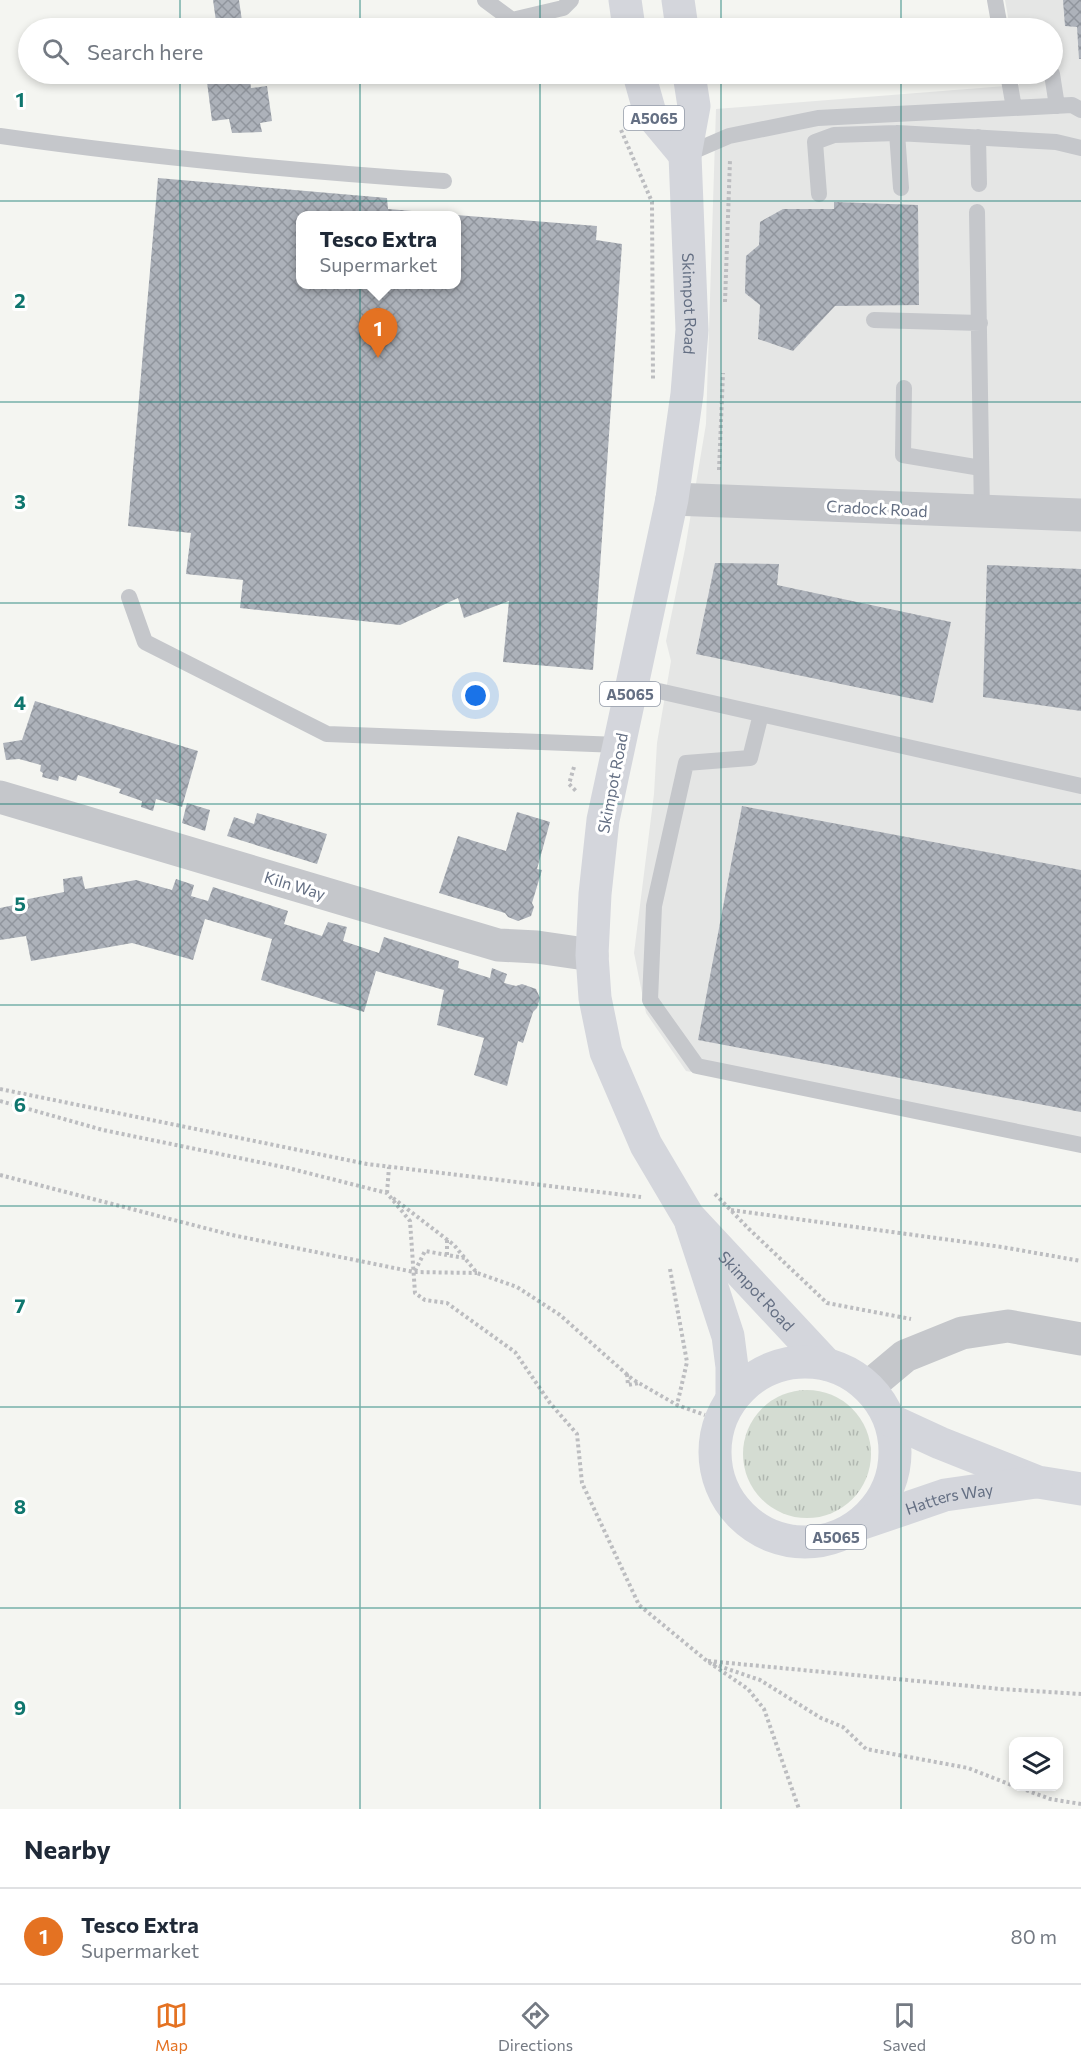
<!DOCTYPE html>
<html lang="en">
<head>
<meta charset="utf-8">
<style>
	:root { --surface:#fff; --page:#f2f2f3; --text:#1f2937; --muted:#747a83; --line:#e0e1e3; --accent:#e47222 }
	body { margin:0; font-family:Commissioner,sans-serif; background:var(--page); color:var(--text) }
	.controls { position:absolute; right:18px; bottom:18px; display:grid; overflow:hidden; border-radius:12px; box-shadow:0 3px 9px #0003 }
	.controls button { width:54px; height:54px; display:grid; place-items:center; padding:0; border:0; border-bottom:2px solid var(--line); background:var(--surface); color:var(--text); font:30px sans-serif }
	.you { position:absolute; left:476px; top:696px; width:21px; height:21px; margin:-15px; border:4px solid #fff; border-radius:50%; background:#1a73e8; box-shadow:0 0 0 9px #1a73e833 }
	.badge { display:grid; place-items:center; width:39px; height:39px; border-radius:50%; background:var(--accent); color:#fff; font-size:20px; font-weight:700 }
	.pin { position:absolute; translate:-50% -50px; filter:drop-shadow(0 2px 3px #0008) }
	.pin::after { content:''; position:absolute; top:32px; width:21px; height:18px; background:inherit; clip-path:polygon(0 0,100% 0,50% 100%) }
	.popup { position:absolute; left:296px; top:211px; width:165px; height:78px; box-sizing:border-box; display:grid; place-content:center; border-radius:12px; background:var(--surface); filter:drop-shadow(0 2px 4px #0005); font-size:20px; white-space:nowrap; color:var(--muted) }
	.popup b { font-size:22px; color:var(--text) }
	.popup::after { content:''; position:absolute; left:50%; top:100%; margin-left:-12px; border:12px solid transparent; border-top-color:var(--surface) }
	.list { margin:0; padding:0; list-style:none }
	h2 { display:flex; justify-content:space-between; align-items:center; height:78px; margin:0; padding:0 24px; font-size:26px }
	h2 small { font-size:20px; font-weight:400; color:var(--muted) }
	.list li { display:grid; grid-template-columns:39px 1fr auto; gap:18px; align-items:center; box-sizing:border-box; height:96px; padding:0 24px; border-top:2px solid var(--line) }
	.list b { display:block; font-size:22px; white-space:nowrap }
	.list p { margin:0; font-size:20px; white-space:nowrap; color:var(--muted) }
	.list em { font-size:20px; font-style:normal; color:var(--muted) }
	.icon { flex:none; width:33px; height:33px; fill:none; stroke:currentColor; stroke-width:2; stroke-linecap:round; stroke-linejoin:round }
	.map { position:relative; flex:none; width:1081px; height:1809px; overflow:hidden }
	.search { position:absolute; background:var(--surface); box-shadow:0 3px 9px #0003; left:18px; right:18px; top:18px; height:66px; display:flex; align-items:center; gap:15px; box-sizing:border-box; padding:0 21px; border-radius:33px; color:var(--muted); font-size:22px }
	.sheet { height:174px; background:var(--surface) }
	nav { display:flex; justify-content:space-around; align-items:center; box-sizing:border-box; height:84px; border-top:2px solid var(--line); background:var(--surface); font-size:16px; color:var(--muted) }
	nav a { display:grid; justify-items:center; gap:3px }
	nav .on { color:var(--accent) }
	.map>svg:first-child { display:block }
	.built { fill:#e5e6e5 }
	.grass { fill:url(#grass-tufts) }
	.building { fill:url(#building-cross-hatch) }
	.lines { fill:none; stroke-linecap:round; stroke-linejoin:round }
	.path { stroke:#bcbdc0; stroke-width:4; stroke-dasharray:3 3; stroke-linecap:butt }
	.service { stroke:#c5c7cb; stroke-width:16 }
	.minor { stroke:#c5c7cb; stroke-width:33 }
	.primary { stroke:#d4d6dc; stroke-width:33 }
	.grid { fill:none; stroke:#0f766e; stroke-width:1.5; stroke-opacity:0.55 }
	.labels { text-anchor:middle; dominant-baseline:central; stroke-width:6; stroke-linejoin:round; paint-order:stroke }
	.shield { fill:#fff; stroke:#929aa8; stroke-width:1.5 }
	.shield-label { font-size:15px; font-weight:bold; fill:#646f83 }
	.street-label { font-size:16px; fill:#646f83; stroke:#fff }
	.grid-label { font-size:20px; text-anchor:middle; font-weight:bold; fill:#0f766e; stroke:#fff; stroke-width:6; stroke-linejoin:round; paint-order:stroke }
</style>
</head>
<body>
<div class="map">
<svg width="1081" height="1809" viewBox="0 0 1081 1809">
	<defs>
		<pattern id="grass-tufts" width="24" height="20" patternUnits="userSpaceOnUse" patternTransform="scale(1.5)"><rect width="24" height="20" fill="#d4dcd2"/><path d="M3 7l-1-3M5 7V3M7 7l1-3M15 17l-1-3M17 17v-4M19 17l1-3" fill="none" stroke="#b0b7b0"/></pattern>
		<pattern id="building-cross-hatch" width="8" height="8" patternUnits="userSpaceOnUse" patternTransform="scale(1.5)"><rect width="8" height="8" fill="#adb2ba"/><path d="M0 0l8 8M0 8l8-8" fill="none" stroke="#90959d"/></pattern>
	</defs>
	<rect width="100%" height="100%" fill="#f4f5f1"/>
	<path class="built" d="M 1005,0 L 1081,0 L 1081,1150 L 815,1095 L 686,1071 L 646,1013 L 634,953 L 654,794 L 657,743 L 671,661 L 666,641 L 685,549 L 706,424 L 716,109 L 1019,85 L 1018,74 L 1052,74 L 1052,28 L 1010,28 Z"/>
	<path class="grass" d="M743 1454a64 64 0 1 1 128 0a64 64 0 1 1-128 0Z"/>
	<path class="building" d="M 213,0 L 239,0 L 243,28 L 217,28 Z
		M 1063,0 L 1081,0 L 1081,59 L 1079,59 L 1077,27 L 1065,26 Z
		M 224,74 L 249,74 L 251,88 L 267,86 L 272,121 L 260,123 L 262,132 L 232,133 L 229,119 L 212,121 L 207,82 L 225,79 Z
		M 158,178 L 387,198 L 388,209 L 448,214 L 448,216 L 300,216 L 300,284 L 456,284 L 456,215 L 597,226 L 596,240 L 622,244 L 593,670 L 503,662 L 509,601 L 464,618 L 458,598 L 400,625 L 240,608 L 243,580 L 186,574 L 191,533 L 128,526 Z
		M 834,202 L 918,205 L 919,305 L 835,306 L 793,351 L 758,339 L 760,305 L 745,293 L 746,256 L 759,245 L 760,222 L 783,209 L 834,209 Z
		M 715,563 L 779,564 L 777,585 L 951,622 L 933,703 L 696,654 Z
		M 987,565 L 1081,569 L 1081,711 L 983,697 Z
		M 35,701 L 198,751 L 182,807 L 156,799 L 153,811 L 141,807 L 142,801 L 119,793 L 121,789 L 78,775 L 76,781 L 59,776 L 58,781 L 42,777 L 43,773 L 40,771 L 41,765 L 19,759 L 6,760 L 3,743 L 22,740 Z
		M 187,803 L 210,810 L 205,831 L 182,823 Z
		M 742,806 L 1081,870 L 1081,1112 L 698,1040 Z
		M 517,812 L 550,822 L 537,869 L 542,870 L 532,903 L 534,907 L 531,916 L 518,921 L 508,917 L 505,913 L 439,893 L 458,836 L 506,851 Z
		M 257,813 L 327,834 L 317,864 L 227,836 L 234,817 L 254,824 Z
		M 82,876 L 85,889 L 136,880 L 172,890 L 176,879 L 194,885 L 191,896 L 208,901 L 213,887 L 288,911 L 284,924 L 322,936 L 328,922 L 347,927 L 343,941 L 379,953 L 384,937 L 459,961 L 458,968 L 490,978 L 492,968 L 507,974 L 504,983 L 516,986 L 522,984 L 536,989 L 540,998 L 537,1008 L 533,1012 L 523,1043 L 518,1041 L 507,1086 L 474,1075 L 484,1038 L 437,1025 L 444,990 L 376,971 L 364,1012 L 261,980 L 272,939 L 205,919 L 193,960 L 132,943 L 31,961 L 26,936 L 0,940 L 0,908 L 19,904 L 18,901 L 64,892 L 63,879 Z"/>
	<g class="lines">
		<path class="path" d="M 621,130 L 652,202 L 653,380
			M 725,302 L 730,160
			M 719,470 L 723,373
			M 574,767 L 569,784 L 577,792
			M 0,1089 L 367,1164 L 641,1197
			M 0,1101 L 103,1130 L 288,1168 L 387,1193 L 410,1221 L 415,1293 L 425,1300 L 447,1303 L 515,1352 L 550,1403 L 577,1434 L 582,1483 L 639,1605 L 707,1661 L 748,1689 L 764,1709 L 799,1809
			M 0,1175 L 232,1235 L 414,1272 L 477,1273
			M 387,1193 L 389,1167
			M 715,1194 L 749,1229 L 827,1303 L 911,1319
			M 393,1198 L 454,1245 L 477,1273 L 517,1287 L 560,1315 L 632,1379 L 677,1405 L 705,1415
			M 731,1210 L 1002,1247 L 1081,1261
			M 447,1240 L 447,1255 L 465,1258
			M 670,1269 L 687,1362 L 677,1405
			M 415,1271 L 425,1251 L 447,1255
			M 627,1374 L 628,1385 L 640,1383
			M 708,1661 L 1001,1689 L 1081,1694
			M 713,1664 L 760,1680 L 821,1718 L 843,1727 L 866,1749 L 968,1768 L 1014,1786
			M 1015,1786 L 1050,1799 L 1081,1804"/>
		<path class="service" d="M 485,0 L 512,20 L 563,8 L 571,0
			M 995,0 L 1000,28
			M 1008,74 L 1014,108
			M 1052,74 L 1057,106
			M 897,133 L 901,188
			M 0,136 C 147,157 296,171 444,181
			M 978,137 L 979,184
			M 685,155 L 729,136 L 818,118 L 1072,105 L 1081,110
			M 819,194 L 815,142 L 834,135 L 897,133 L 1056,142 L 1081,148
			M 977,212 L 982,513
			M 874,320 L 980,323
			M 904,388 L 903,455 L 981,468
			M 129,597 L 145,642 L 327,734 L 619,745
			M 632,685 L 1081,786
			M 761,714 L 750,758 L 686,763 L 654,906 L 650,1000 L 697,1066 L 1081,1145"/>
		<path class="minor" d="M 672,499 L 1081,515
			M 0,797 L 498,945 L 537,947 L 592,955
			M 868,1387 L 905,1356 L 962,1333 L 1008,1326 L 1081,1339"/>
		<g class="primary">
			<path d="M 625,0 L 629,28"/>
			<path d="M 678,0 L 682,28"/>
			<path d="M 639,74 L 650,113 L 685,155"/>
			<path id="s1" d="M 689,74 L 694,106 L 685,155 L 692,330 L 687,394 L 672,499 L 603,820 L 595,894 L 592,955 L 595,998 L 606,1052 L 646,1145 L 688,1216 L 826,1364"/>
			<path d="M 691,1223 L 728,1336 L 732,1367 L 732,1398"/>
			<circle cx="805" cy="1452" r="90"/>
			<path d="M 890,1420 L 940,1443 L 1038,1482 L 1081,1489"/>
			<path id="s2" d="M 863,1523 L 945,1495 L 1036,1482"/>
		</g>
	</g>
	<path class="grid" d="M 180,0 L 180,28M 360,0 L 360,28M 540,0 L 540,28M 721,0 L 721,28M 901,0 L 901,28M 180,74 L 180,1809M 360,74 L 360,1809M 540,74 L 540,1809M 721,74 L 721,1809M 901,74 L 901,1809M 0,201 L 1081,201M 0,402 L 1081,402M 0,603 L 1081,603M 0,804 L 1081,804M 0,1005 L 1081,1005M 0,1206 L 1081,1206M 0,1407 L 1081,1407M 0,1608 L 1081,1608"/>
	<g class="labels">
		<g class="shield">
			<rect x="624" y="106" width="60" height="24" rx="4.5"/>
			<rect x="600" y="682" width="60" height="24" rx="4.5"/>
			<rect x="806" y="1525" width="60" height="24" rx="4.5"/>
		</g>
		<g class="shield-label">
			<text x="654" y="118">A5065</text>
			<text x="630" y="694">A5065</text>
			<text x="836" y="1537">A5065</text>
		</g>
		<g class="street-label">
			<text stroke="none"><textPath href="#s1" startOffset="231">Skimpot Road</textPath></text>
			<text transform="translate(877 508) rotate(3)">Cradock Road</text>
			<text transform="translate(612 783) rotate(-79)">Skimpot Road</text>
			<text transform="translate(295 885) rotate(17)">Kiln Way</text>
			<text stroke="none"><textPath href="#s1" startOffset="1275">Skimpot Road</textPath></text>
			<text stroke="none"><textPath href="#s2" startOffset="90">Hatters Way</textPath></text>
		</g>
	</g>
	<g class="grid-label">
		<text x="20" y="107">1</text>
		<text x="20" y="308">2</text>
		<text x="20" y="509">3</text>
		<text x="20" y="710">4</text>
		<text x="20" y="911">5</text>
		<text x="20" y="1112">6</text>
		<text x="20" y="1313">7</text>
		<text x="20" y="1514">8</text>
		<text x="20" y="1715">9</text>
	</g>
</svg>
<div class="controls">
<button><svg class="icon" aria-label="layers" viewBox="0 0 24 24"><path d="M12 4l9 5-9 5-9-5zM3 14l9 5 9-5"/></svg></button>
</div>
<div class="you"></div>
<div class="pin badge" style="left:378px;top:358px">1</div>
<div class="popup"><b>Tesco Extra</b>Supermarket</div>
<div class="search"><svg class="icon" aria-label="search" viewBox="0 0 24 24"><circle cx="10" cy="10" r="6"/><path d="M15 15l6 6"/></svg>Search here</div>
</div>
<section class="sheet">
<h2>Nearby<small></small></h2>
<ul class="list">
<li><span class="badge">1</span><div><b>Tesco Extra</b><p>Supermarket</p></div><em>80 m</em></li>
</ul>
</section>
<nav>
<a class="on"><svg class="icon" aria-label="map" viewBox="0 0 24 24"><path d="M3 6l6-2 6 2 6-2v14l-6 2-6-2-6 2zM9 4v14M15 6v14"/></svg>Map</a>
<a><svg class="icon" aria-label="directions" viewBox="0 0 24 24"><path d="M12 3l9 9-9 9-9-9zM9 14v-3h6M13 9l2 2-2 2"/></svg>Directions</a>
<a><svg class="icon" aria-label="saved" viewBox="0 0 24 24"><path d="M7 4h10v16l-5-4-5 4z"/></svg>Saved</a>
</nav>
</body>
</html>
